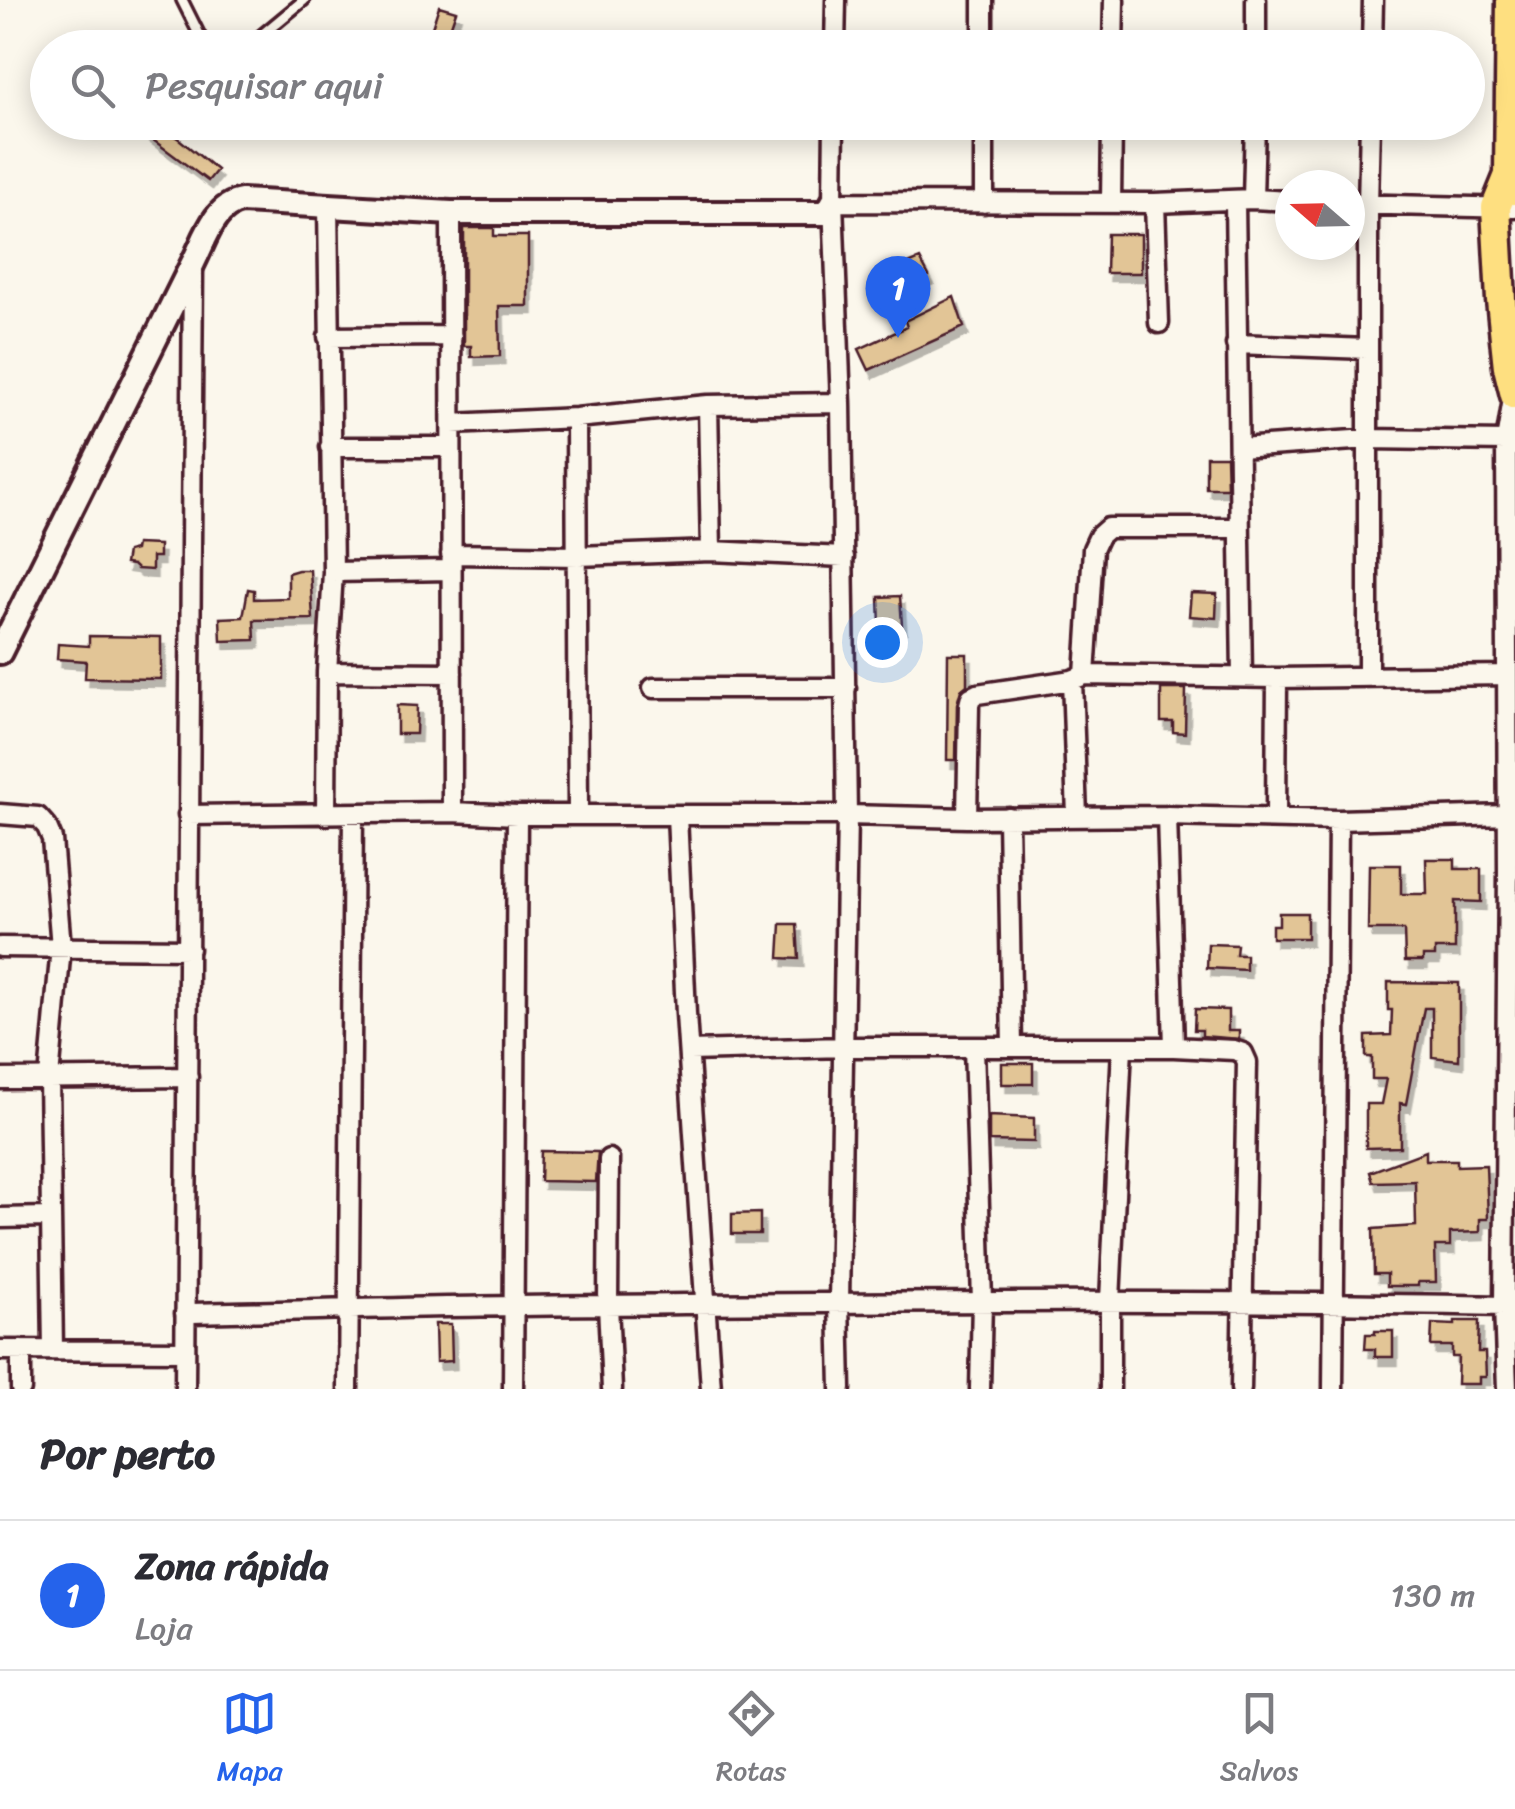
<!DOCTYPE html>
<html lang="pt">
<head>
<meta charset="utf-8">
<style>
	:root { --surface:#fff; --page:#f7f7f7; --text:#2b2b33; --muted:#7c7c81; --line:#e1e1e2; --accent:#2563eb }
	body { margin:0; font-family:Sriracha,sans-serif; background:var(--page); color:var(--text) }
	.compass { position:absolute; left:1275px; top:170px; width:90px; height:90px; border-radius:50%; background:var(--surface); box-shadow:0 5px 25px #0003; rotate:290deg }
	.you { position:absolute; left:882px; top:642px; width:35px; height:35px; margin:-25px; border:8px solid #fff; border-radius:50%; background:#1a73e8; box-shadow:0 0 0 15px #1a73e833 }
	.badge { display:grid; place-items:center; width:65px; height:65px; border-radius:50%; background:var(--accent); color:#fff; font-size:32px; font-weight:700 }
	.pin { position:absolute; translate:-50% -82px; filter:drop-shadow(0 2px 5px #0008) }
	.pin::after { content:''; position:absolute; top:52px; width:35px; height:30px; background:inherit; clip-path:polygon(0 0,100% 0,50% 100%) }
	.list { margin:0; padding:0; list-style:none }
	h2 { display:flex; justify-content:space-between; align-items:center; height:130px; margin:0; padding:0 40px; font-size:42px }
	h2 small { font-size:32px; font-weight:400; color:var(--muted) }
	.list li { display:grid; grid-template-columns:65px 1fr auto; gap:30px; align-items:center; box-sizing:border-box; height:150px; padding:0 40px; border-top:2px solid var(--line) }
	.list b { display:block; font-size:38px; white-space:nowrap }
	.list p { margin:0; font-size:32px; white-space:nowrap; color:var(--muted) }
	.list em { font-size:32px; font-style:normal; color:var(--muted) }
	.icon { flex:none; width:55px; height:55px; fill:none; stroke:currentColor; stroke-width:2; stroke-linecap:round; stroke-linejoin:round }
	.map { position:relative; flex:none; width:1515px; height:1389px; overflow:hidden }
	.search { position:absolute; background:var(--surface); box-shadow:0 5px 25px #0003; left:30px; right:30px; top:30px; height:110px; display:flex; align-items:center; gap:25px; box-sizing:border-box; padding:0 35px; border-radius:55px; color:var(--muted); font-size:38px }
	.sheet { height:280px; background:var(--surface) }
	nav { display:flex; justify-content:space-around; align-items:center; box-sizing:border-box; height:140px; border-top:2px solid var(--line); background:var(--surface); font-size:28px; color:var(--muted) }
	nav a { display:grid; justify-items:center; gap:5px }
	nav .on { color:var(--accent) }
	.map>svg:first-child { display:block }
	.building { fill:#e2c596; stroke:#4a1f2b; stroke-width:2.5; filter:url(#shadow) }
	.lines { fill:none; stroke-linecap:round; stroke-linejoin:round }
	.service-casing { stroke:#4a1f2b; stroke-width:16 }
	.minor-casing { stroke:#4a1f2b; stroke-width:25 }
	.tertiary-casing { stroke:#4a1f2b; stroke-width:30 }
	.primary-casing { stroke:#4a1f2b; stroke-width:35 }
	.service { stroke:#fbf7ec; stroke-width:9 }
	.minor { stroke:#fbf7ec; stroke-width:18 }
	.tertiary { stroke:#fbf7ec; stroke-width:22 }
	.primary { stroke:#fedf80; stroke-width:28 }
</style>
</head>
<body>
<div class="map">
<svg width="1515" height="1389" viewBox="0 0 1515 1389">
	<defs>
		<filter id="shadow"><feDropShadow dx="4.5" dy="8" stdDeviation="0" flood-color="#0004"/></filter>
	</defs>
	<rect width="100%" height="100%" fill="#fbf7ec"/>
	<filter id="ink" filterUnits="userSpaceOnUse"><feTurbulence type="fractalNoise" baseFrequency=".01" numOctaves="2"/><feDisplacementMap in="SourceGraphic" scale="20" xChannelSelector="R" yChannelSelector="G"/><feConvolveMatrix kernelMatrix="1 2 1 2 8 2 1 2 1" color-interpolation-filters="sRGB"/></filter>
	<g filter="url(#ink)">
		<path class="building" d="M 439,6 L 456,11 L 445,43 L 429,37 Z
			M 153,122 L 179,139 L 217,170 L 208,181 L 145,134 Z
			M 464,228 L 494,228 L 494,236 L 528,236 L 528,306 L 499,306 L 500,356 L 471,357 L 471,346 L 464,346 Z
			M 1107,234 L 1141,234 L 1141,273 L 1106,273 Z
			M 920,259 L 929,276 L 880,298 L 872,279 Z
			M 954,297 L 964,327 L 869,370 L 859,349 L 907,327 L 905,321 Z
			M 1206,456 L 1226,456 L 1227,488 L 1206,488 Z
			M 136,544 L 159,545 L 159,557 L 152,557 L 152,570 L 137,569 L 133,565 L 125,564 L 127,552 L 135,550 Z
			M 298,570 L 310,570 L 313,619 L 254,620 L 255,640 L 221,641 L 220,618 L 243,617 L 248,589 L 254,590 L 254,599 L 288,598 L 288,573 Z
			M 1191,593 L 1217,594 L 1216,618 L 1189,616 Z
			M 900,596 L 902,625 L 880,627 L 879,597 Z
			M 89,636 L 161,637 L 161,679 L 85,678 L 86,661 L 57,659 L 58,644 L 89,646 Z
			M 948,654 L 967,654 L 967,685 L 961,690 L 957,704 L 956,760 L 947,760 Z
			M 1161,689 L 1186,689 L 1185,733 L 1173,732 L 1173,722 L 1161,722 Z
			M 397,705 L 417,706 L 416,734 L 397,734 Z
			M 1426,859 L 1455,859 L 1455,869 L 1481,869 L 1481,902 L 1455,901 L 1455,949 L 1435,949 L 1435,956 L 1423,956 L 1423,961 L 1405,961 L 1404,930 L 1368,930 L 1369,865 L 1401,865 L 1401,894 L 1427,894 Z
			M 1279,913 L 1307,913 L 1307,938 L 1272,938 L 1272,925 L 1279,925 Z
			M 781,924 L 797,924 L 799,959 L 779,958 Z
			M 1208,944 L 1237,945 L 1236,955 L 1246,955 L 1246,970 L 1207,968 Z
			M 1388,982 L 1459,983 L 1459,1060 L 1432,1057 L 1432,1008 L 1424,1008 L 1406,1104 L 1400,1103 L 1400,1147 L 1366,1148 L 1366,1104 L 1381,1104 L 1386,1079 L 1372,1079 L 1372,1057 L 1366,1057 L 1366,1036 L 1391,1035 L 1392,1010 L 1388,1010 Z
			M 1195,1009 L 1228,1010 L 1228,1031 L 1239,1031 L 1239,1039 L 1202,1036 L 1202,1030 L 1194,1030 Z
			M 1002,1063 L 1033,1063 L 1033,1084 L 1002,1084 Z
			M 989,1116 L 1034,1118 L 1034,1142 L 989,1141 Z
			M 541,1151 L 598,1152 L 596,1182 L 540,1181 Z
			M 1426,1151 L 1426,1160 L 1457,1160 L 1457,1166 L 1486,1165 L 1488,1219 L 1480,1219 L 1480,1232 L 1450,1233 L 1450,1246 L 1435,1246 L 1436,1282 L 1418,1282 L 1418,1286 L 1387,1286 L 1387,1274 L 1374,1274 L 1373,1229 L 1416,1226 L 1415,1181 L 1373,1182 L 1370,1172 Z
			M 760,1213 L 760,1234 L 732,1234 L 732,1214 Z
			M 1455,1321 L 1479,1321 L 1478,1352 L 1485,1352 L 1486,1377 L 1479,1377 L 1479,1384 L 1457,1384 L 1458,1357 L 1452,1357 L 1452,1346 L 1431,1346 L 1432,1324 L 1455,1325 Z
			M 435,1324 L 451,1324 L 452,1361 L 436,1362 Z
			M 1375,1331 L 1393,1331 L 1393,1357 L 1375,1357 L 1375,1349 L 1365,1349 L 1366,1334 L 1375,1334 Z"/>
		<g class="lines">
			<g class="service-casing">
				<path id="service" d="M 182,0 L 203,42 L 216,48
					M 246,48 L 304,0"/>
			</g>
			<g class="minor-casing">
				<path id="minor" d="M 983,0 L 983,48
					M 835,48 L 836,0
					M 1113,48 L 1114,0
					M 1256,48 L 1256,0
					M 1372,48 L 1373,0
					M 834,122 L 833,202 L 841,403 L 847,815 L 839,1302 L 841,1389
					M 984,122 L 984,203
					M 1253,199 L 1255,122
					M 833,202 L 1155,203 L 1253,199 L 1290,201
					M 1111,202 L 1112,122
					M 1235,202 L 1242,677
					M 1155,203 L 1159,323
					M 1350,204 L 1515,208
					M 451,213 L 452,812
					M 328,337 L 452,336
					M 1236,344 L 1367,349
					M 708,405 L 711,551
					M 576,418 L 578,814
					M 452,424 L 576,418 L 708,405 L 841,403
					M 330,447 L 451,447
					M 1239,448 L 1368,439 L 1506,441
					M 451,554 L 578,556 L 711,551 L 844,557
					M 333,572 L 451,570
					M 327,672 L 452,673
					M 1085,675 L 1277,678 L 1506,675
					M 1368,677 L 1368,205 L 1370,122
					M 653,688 L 846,688
					M 0,814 L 38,817 L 47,827 L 52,839 L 61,947 L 49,1078 L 53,1350
					M 188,815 L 452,812 L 517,815 L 847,815 L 967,818 L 1167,816 L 1338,820 L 1507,815
					M 326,815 L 327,672 L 333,572 L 328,205
					M 677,815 L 686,1014 L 711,1389
					M 1077,816 L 1072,680 L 1085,675 L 1093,549 L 1099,536 L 1108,528 L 1238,528
					M 1167,816 L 1174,1047
					M 1008,817 L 1012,1047
					M 1276,817 L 1277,678
					M 967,818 L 969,705 L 971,697 L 977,694 L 1072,680
					M 0,947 L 189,949
					M 974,1047 L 982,1301 L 980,1389
					M 689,1051 L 845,1047 L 1174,1047 L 1234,1050 L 1243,1053 L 1247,1062 L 1241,1389
					M 0,1079 L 188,1077
					M 609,1159 L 608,1305 L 612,1389
					M 0,1218 L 49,1217
					M 185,1313 C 296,1311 407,1307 519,1306 C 847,1302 1176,1299 1504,1306
					M 0,1350 L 185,1351
					M 21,1350 L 21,1389
					M 185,1389 L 193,265
					M 348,1389 L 353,814
					M 513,1389 L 517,815
					M 1110,1389 L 1110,1301 L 1122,1047
					M 1333,1389 L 1338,820
					M 1507,1389 L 1504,1306 L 1508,872 L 1506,441 L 1514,393"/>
			</g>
			<g class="tertiary-casing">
				<path id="tertiary" d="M 0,652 L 193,263 C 205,240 214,205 242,201 L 451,213 L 827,213 L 833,202"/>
			</g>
			<g class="primary-casing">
				<path id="primary" d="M 1511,0 L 1509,175 L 1513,190
					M 1509,175 L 1496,207 L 1501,300 L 1508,367 L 1515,395"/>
			</g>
			<use href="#service" class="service"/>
			<use href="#minor" class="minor"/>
			<use href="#tertiary" class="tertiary"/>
			<use href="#primary" class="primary"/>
		</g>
	</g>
</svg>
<svg class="compass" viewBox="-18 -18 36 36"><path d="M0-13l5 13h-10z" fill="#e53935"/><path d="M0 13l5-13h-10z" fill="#7c7c81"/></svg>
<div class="you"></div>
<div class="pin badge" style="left:898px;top:338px">1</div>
<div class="search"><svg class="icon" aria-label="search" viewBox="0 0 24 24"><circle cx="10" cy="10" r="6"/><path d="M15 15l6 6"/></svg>Pesquisar aqui</div>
</div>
<section class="sheet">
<h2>Por perto<small></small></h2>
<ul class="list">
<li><span class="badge">1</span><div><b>Zona rápida</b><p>Loja</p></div><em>130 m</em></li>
</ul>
</section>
<nav>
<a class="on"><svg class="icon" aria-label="map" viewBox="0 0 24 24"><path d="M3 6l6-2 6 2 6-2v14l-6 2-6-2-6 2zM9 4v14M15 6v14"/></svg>Mapa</a>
<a><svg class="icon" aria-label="directions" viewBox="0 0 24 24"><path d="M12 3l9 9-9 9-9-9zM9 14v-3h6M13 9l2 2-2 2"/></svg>Rotas</a>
<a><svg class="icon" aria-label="saved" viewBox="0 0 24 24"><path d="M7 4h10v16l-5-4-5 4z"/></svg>Salvos</a>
</nav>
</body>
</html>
